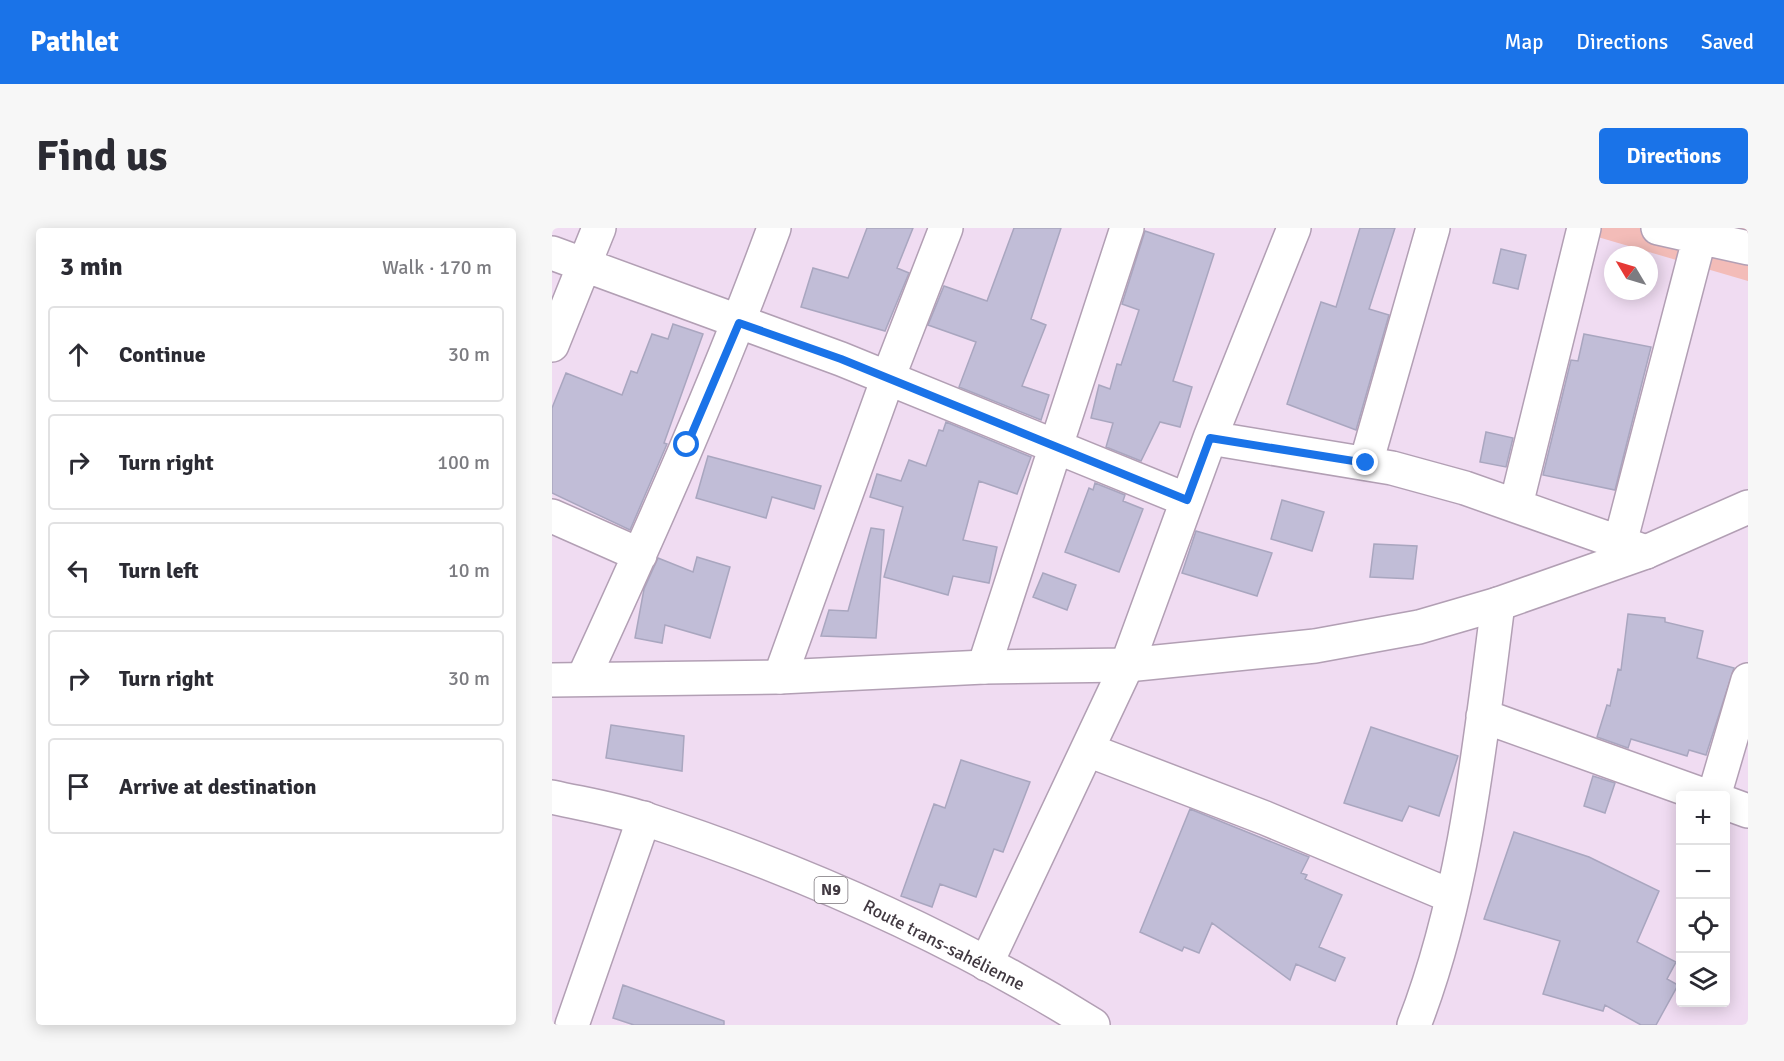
<!DOCTYPE html>
<html lang="en">
<head>
<meta charset="utf-8">
<style>
	:root { --surface:#fff; --page:#f7f7f7; --text:#2b2b33; --muted:#7c7c81; --line:#e1e1e2; --accent:#1a73e8 }
	body { margin:0; font-family:Signika,sans-serif; background:var(--page); color:var(--text) }
	.controls { position:absolute; right:18px; bottom:18px; display:grid; overflow:hidden; border-radius:6px; box-shadow:0 3px 15px #0003 }
	.controls button { width:54px; height:54px; display:grid; place-items:center; padding:0; border:0; border-bottom:2px solid var(--line); background:var(--surface); color:var(--text); font:30px sans-serif }
	.compass { position:absolute; left:1052px; top:18px; width:54px; height:54px; border-radius:50%; background:var(--surface); box-shadow:0 3px 15px #0003; rotate:308deg }
	.stop { position:absolute; width:18px; height:18px; margin:-14px; border:4px solid #1a73e8; border-radius:50%; background:#fff }
	.stop.end { background:#1a73e8; border-color:#fff; box-shadow:0 2px 6px #0008 }
	.list { margin:0; padding:0; list-style:none }
	h2 { display:flex; justify-content:space-between; align-items:center; height:78px; margin:0; padding:0 24px; font-size:26px }
	h2 small { font-size:20px; font-weight:400; color:var(--muted) }
	.list li { display:grid; grid-template-columns:39px 1fr auto; gap:18px; align-items:center; box-sizing:border-box; height:96px; margin:0 12px 12px; padding:0 12px; border:2px solid var(--line); border-radius:6px }
	.list b { display:block; font-size:22px; white-space:nowrap }
	.list em { font-size:20px; font-style:normal; color:var(--muted) }
	.icon { flex:none; width:33px; height:33px; fill:none; stroke:currentColor; stroke-width:2; stroke-linecap:round; stroke-linejoin:round }
	.map { position:relative; flex:none; width:1196px; height:797px; overflow:hidden; border-radius:6px }
	header { display:flex; align-items:center; gap:36px; box-sizing:border-box; height:84px; padding:0 30px; background:var(--accent); color:#fff }
	header strong { font-size:28px }
	nav { display:flex; gap:33px; margin-inline-start:auto; font-size:21px }
	.intro { display:flex; align-items:center; justify-content:space-between; box-sizing:border-box; height:144px; padding:0 36px }
	h1 { margin:0; font-size:42px }
	.button { padding:15px 27px; border-radius:6px; background:var(--accent); color:#fff; font-size:21px; font-weight:700 }
	main { display:flex; gap:36px; padding:0 36px }
	aside { flex:1; background:var(--surface); border-radius:6px; box-shadow:0 3px 15px #0003 }
	.map>svg:first-child { display:block }
	.green { fill:#f3bcb8 }
	.building { fill:#c1bdd7; stroke:#a9a6bf; stroke-width:1.5 }
	.lines { fill:none; stroke-linecap:round; stroke-linejoin:round }
	.street-casing { stroke:#b29fb4; stroke-width:36 }
	.highway-casing { stroke:#b29fb4; stroke-width:36 }
	.street { stroke:#fff; stroke-width:33 }
	.highway { stroke:#fff; stroke-width:33 }
	.route { stroke:#1a73e8; stroke-width:8 }
	.labels { text-anchor:middle; dominant-baseline:central; stroke-width:4.5; stroke-linejoin:round; paint-order:stroke }
	.shield { fill:#fff; stroke:#7a747a; stroke-width:1.5 }
	.shield-label { font-size:16px; font-weight:bold; fill:#413941 }
	.street-label { font-size:18px; fill:#413941; stroke:#fff }
</style>
</head>
<body>
<header>
<strong>Pathlet</strong>
<nav><a>Map</a><a>Directions</a><a>Saved</a></nav>
</header>
<div class="intro"><h1>Find us</h1><a class="button">Directions</a></div>
<main>
<aside>
<h2>3 min<small>Walk · 170 m</small></h2>
<ul class="list">
<li><svg class="icon" aria-label="ahead" viewBox="0 0 24 24"><path d="M12 20V5M6 11l6-6 6 6"/></svg><div><b>Continue</b></div><em>30 m</em></li>
<li><svg class="icon" aria-label="right" viewBox="0 0 24 24"><path d="M7 20v-9h11M14 6l5 5-5 5"/></svg><div><b>Turn right</b></div><em>100 m</em></li>
<li><svg class="icon" aria-label="left" viewBox="0 0 24 24"><path d="M17 20v-9H6M10 6l-5 5 5 5"/></svg><div><b>Turn left</b></div><em>10 m</em></li>
<li><svg class="icon" aria-label="right" viewBox="0 0 24 24"><path d="M7 20v-9h11M14 6l5 5-5 5"/></svg><div><b>Turn right</b></div><em>30 m</em></li>
<li><svg class="icon" aria-label="arrive" viewBox="0 0 24 24"><path d="M6 21V4h12l-3 4 3 4H6"/></svg><div><b>Arrive at destination</b></div></li>
</ul>
</aside>
<div class="map">
<svg width="1196" height="797" viewBox="0 0 1196 797">
	<rect width="100%" height="100%" fill="#f0dcf2"/>
	<path class="green" d="M 1015,0 L 1196,0 L 1196,53 Z"/>
	<path class="building" d="M 315,0 L 361,0 L 345,40 L 357,45 L 333,103 L 249,79 L 261,40 L 296,50 Z
		M 462,0 L 509,0 L 479,91 L 494,97 L 470,158 L 497,167 L 489,192 L 407,159 L 424,114 L 376,97 L 392,58 L 435,73 Z
		M 808,0 L 843,0 L 817,81 L 837,87 L 804,202 L 735,176 L 769,74 L 784,79 Z
		M 593,3 L 662,26 L 621,153 L 640,159 L 628,199 L 608,194 L 589,233 L 554,219 L 561,195 L 539,190 L 547,157 L 558,161 L 565,136 L 569,137 L 587,82 L 570,76 Z
		M 949,21 L 974,27 L 966,61 L 941,55 Z
		M 121,96 L 151,106 L 112,215 L 115,216 L 78,302 L 0,265 L 0,180 L 14,145 L 70,167 L 79,143 L 85,145 L 100,106 L 116,111 Z
		M 1032,106 L 1099,119 L 1063,262 L 991,247 L 1019,132 L 1026,133 Z
		M 394,194 L 479,229 L 465,266 L 427,253 L 411,312 L 445,319 L 437,355 L 401,348 L 396,367 L 332,349 L 351,279 L 318,269 L 325,246 L 349,253 L 357,232 L 374,238 L 387,202 L 391,203 Z
		M 934,204 L 961,210 L 954,239 L 928,234 Z
		M 156,228 L 269,258 L 262,281 L 220,269 L 214,290 L 144,270 Z
		M 543,255 L 573,267 L 571,273 L 591,281 L 567,344 L 513,324 L 537,260 L 541,262 Z
		M 730,272 L 772,284 L 760,323 L 719,311 Z
		M 319,300 L 332,302 L 324,410 L 269,408 L 277,382 L 296,383 Z
		M 644,303 L 720,325 L 705,368 L 630,345 Z
		M 822,316 L 865,318 L 861,351 L 818,349 Z
		M 145,329 L 178,339 L 158,410 L 113,397 L 110,415 L 83,410 L 92,361 L 106,330 L 141,344 Z
		M 491,345 L 524,357 L 515,382 L 481,369 Z
		M 1076,386 L 1113,390 L 1113,394 L 1151,403 L 1145,430 L 1182,440 L 1154,527 L 1137,522 L 1135,528 L 1079,511 L 1076,520 L 1045,509 L 1055,477 L 1058,478 L 1066,441 L 1069,442 Z
		M 59,497 L 132,508 L 130,543 L 54,530 Z
		M 819,499 L 906,528 L 887,588 L 857,578 L 850,593 L 792,575 Z
		M 409,532 L 478,554 L 451,624 L 442,621 L 424,669 L 388,656 L 380,679 L 349,668 L 382,576 L 393,580 Z
		M 1041,548 L 1063,555 L 1053,585 L 1032,578 Z
		M 638,581 L 757,629 L 749,645 L 755,647 L 753,651 L 790,667 L 767,719 L 793,730 L 783,753 L 744,736 L 738,752 L 660,695 L 647,725 L 632,719 L 630,723 L 588,704 Z
		M 962,604 L 1037,629 L 1107,663 L 1085,714 L 1124,734 L 1115,751 L 1126,757 L 1104,797 L 1089,797 L 1053,777 L 1051,783 L 991,766 L 1008,713 L 932,691 Z
		M 71,757 L 172,793 L 172,797 L 82,797 L 61,790 Z"/>
	<g class="lines">
		<g class="street-casing">
			<path id="street" d="M 1106,0 L 1196,20
				M 0,25 L 289,131 L 635,272
				M 0,117 L 47,0
				M 658,210 L 840,240 L 913,260 L 1094,324
				M 814,235 L 881,0
				M 964,277 L 1032,0
				M 0,288 L 88,327
				M 1068,315 L 1148,8
				M 432,439 L 575,0
				M 228,449 L 336,150 L 394,0
				M 31,451 C 99,303 166,153 222,0
				M 931,488 L 1154,568
				M 536,522 L 713,590 L 899,668
				M 1162,568 L 1196,452
				M 1174,575 L 1196,583
				M 434,736 L 575,437 L 658,210 L 742,0
				M 20,797 L 92,590
				M 862,797 C 913,666 928,515 946,376"/>
		</g>
		<g class="highway-casing">
			<path id="highway" d="M 0,452 L 228,449 L 432,439 L 575,437 L 763,418 L 867,399 L 946,376 L 1094,324 L 1196,279
				M 0,569 C 31,576 63,581 93,591 C 249,642 402,710 541,797"/>
		</g>
		<use href="#street" class="street"/>
		<use href="#highway" class="highway"/>
	</g>
	<g class="lines">
		<path class="route" d="M 135,217 L 187,95 L 289,131 L 635,272 L 658,210 L 814,235"/>
	</g>
	<g class="labels">
		<rect class="shield" x="262.5" y="649" width="33" height="26" rx="4.5"/>
		<g class="shield-label">
			<text x="279" y="662">N9</text>
		</g>
		<g class="street-label">
			<text transform="translate(392 717) rotate(27)">Route trans-sahélienne</text>
		</g>
	</g>
</svg>
<div class="controls">
<button>+</button>
<button>−</button>
<button><svg class="icon" aria-label="locate" viewBox="0 0 24 24"><circle cx="12" cy="12" r="6"/><path d="M12 2v4M12 18v4M2 12h4M18 12h4"/></svg></button>
<button><svg class="icon" aria-label="layers" viewBox="0 0 24 24"><path d="M12 4l9 5-9 5-9-5zM3 14l9 5 9-5"/></svg></button>
</div>
<svg class="compass" viewBox="-18 -18 36 36"><path d="M0-13l5 13h-10z" fill="#e53935"/><path d="M0 13l5-13h-10z" fill="#7c7c81"/></svg>
<div class="stop" style="left:135px;top:217px"></div>
<div class="stop end" style="left:814px;top:235px"></div>
</div>
</main>
</body>
</html>
